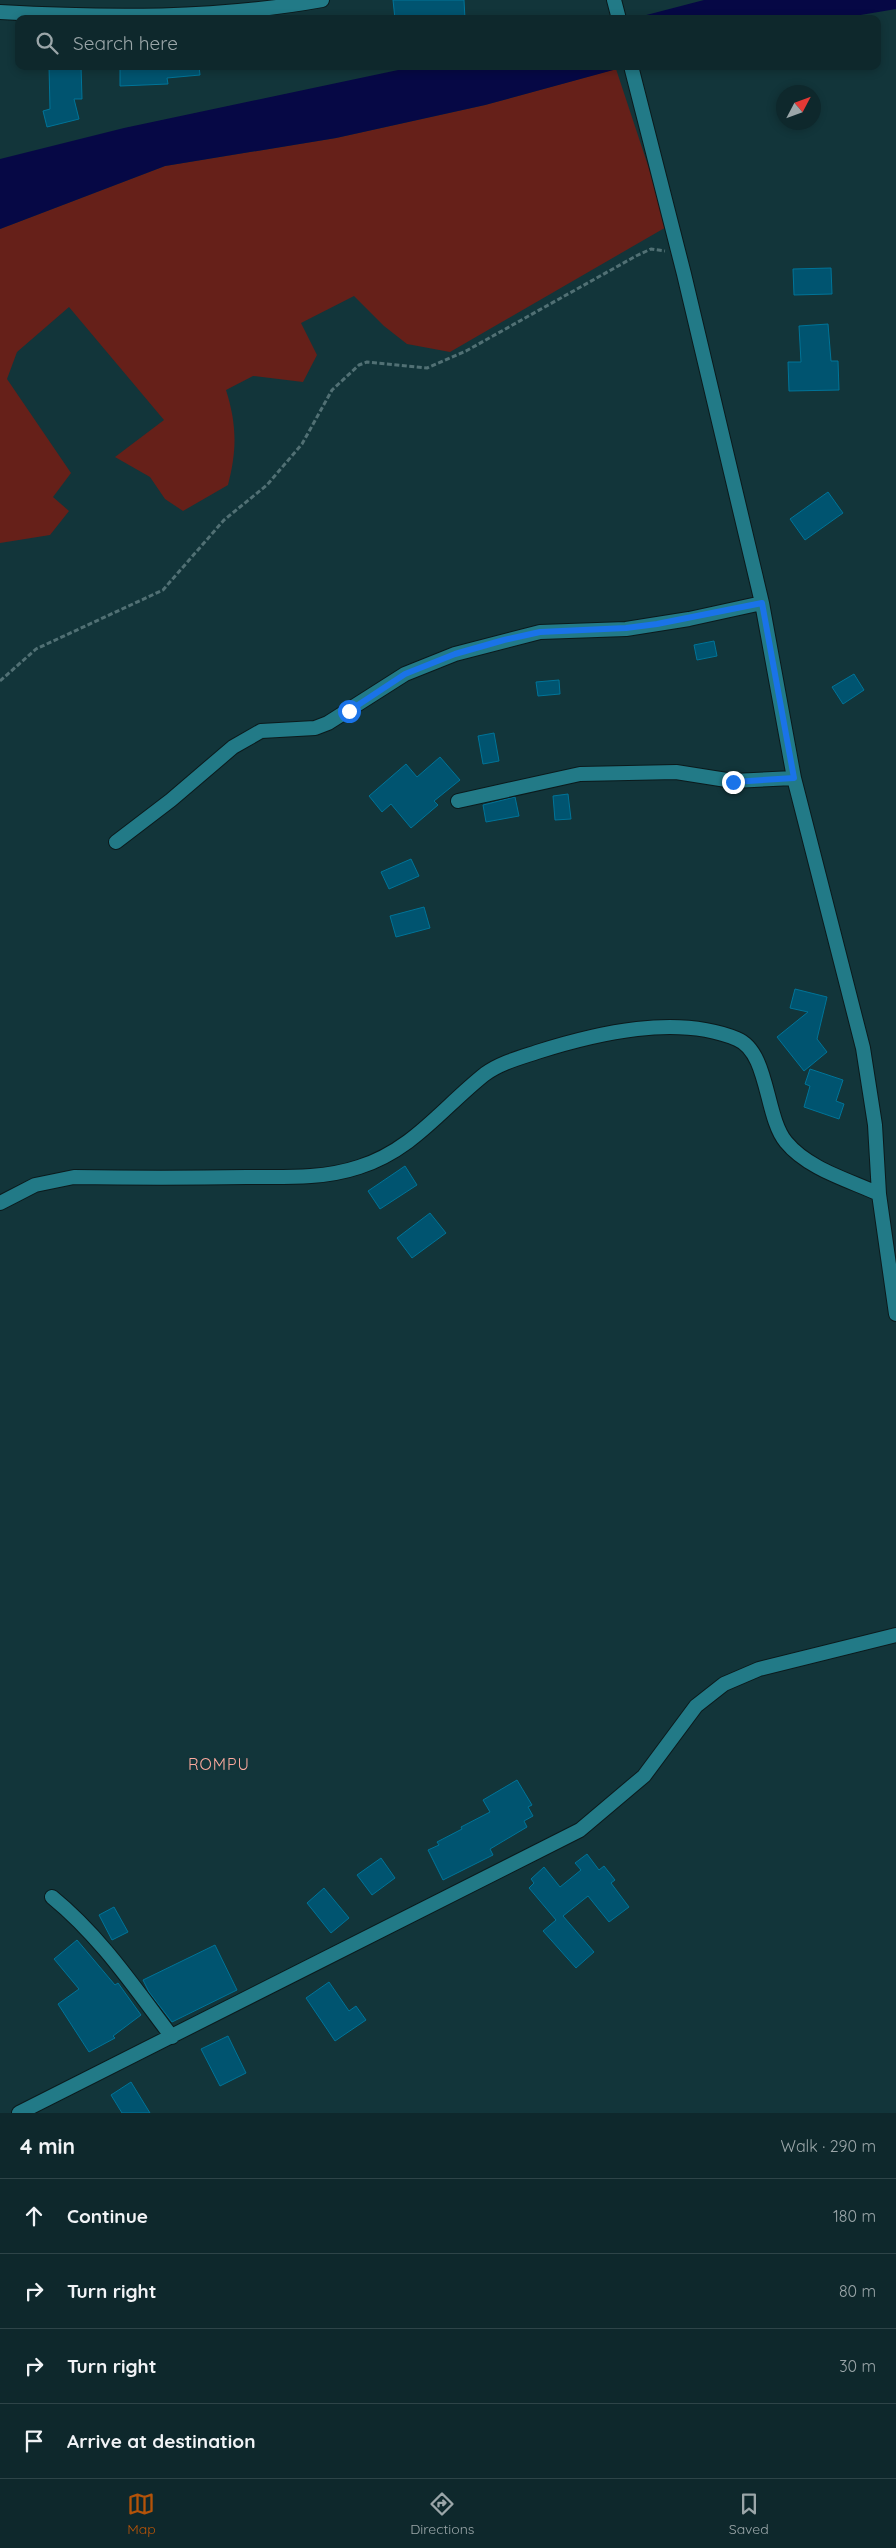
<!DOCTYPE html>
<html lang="en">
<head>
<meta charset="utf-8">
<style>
	:root { --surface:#0e282c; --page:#1c3438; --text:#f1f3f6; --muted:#9ba6a9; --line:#2e4448; --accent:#b45309 }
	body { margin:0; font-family:Quicksand,sans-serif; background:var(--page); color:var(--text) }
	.compass { position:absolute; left:776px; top:85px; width:45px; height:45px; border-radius:50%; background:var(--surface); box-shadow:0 2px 8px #0003; rotate:49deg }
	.stop { position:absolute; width:15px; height:15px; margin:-11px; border:4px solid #1a73e8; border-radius:50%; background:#fff }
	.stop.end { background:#1a73e8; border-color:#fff; box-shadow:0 1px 5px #0008 }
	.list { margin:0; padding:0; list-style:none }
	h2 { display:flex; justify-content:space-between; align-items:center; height:65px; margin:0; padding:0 20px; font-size:21px }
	h2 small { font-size:16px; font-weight:400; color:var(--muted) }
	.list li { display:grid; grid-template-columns:32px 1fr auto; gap:15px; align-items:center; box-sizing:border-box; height:75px; padding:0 20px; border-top:1px solid var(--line) }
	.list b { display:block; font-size:19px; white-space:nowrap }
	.list em { font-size:16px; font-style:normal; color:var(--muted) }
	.icon { flex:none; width:28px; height:28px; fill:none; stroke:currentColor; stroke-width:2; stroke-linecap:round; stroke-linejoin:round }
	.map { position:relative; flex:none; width:896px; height:2113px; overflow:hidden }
	.search { position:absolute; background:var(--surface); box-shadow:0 2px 8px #0003; left:15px; right:15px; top:15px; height:55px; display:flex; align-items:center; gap:12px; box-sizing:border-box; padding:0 18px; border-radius:10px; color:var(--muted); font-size:19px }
	.sheet { height:365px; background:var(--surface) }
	nav { display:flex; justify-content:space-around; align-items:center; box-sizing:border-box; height:70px; border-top:1px solid var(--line); background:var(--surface); font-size:14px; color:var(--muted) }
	nav a { display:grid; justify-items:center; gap:2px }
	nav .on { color:var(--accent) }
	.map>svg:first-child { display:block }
	.green { fill:#662019 }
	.water { fill:#060845 }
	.building { fill:#005470; stroke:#007498 }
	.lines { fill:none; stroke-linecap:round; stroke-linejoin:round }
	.minor-casing { stroke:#0b1a1c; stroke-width:16 }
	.path { stroke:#517074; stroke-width:3; stroke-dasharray:5 2.5; stroke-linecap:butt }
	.minor { stroke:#227a87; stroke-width:14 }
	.route { stroke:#1a73e8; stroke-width:6 }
	.labels { text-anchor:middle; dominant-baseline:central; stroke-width:4.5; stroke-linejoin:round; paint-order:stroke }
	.quarter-label { font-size:16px; letter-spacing:1px; fill:#fdaa9e; stroke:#12353a }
</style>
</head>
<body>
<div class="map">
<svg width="896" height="2113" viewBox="0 0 896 2113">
	<rect width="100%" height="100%" fill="#12353a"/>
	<path class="green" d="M 616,69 L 668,226 L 450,352 L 407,344 L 384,326 L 354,296 L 301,323 L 317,355 L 303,382 L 253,376 L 226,390 C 237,425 237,450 228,485 L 183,511 L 165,499 L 150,477 L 115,457 L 164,420 L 69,307 L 17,352 L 7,379 L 71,473 L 53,497 L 69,511 L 50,535 L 0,543 L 0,229 L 165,166 L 336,138 L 485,105 Z"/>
	<path class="water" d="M 704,0 L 896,0 L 896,9 L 837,19 L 631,19 Z
		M 417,66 L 628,66 L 485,105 L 336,138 L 165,166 L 0,229 L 0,159 L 124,128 Z"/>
	<path class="building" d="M 393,0 L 464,0 L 465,19 L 395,19 Z
		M 49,66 L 81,66 L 82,99 L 74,99 L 79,119 L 47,127 L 43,111 L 50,109 Z
		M 120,66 L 199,66 L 200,75 L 167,78 L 168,84 L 120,86 Z
		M 831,268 L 832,294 L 794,295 L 793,269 Z
		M 828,324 L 831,361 L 838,361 L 839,390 L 789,391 L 788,362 L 801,362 L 799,326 Z
		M 828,492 L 843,513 L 805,540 L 790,519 Z
		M 714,641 L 717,656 L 697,660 L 694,645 Z
		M 854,674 L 864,690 L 843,704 L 832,687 Z
		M 559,680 L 560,694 L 538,696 L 536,682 Z
		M 494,733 L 499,761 L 483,764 L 478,736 Z
		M 440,757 L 460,780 L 434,801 L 438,805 L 411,828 L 391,804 L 382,812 L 369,796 L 406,764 L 417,777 Z
		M 568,794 L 571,819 L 555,820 L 553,796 Z
		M 515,797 L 519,816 L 486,822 L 483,805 Z
		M 411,859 L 419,876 L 389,889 L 381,872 Z
		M 424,907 L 430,928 L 396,937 L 390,916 Z
		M 795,989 L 827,997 L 817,1039 L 827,1052 L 804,1071 L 777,1037 L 808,1012 L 790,1008 Z
		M 810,1069 L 843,1080 L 836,1101 L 844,1104 L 839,1119 L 804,1107 L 810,1086 L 805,1084 Z
		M 405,1166 L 417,1185 L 380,1209 L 368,1191 Z
		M 430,1213 L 446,1233 L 412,1258 L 397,1238 Z
		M 517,1780 L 532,1805 L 528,1807 L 533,1816 L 524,1821 L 527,1827 L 490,1849 L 493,1855 L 443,1880 L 428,1850 L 439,1845 L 437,1842 L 462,1829 L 461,1827 L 490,1812 L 483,1800 Z
		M 587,1854 L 599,1870 L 604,1866 L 615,1880 L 611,1883 L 629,1907 L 609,1922 L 588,1896 L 563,1916 L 594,1952 L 576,1968 L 543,1931 L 556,1920 L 529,1888 L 534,1883 L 531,1879 L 544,1867 L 560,1887 L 581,1870 L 575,1863 Z
		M 381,1858 L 395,1878 L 372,1895 L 357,1875 Z
		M 324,1888 L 349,1918 L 331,1933 L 307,1903 Z
		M 114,1907 L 128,1932 L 112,1940 L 99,1915 Z
		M 77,1940 L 115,1985 L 118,1983 L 141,2015 L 113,2036 L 115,2038 L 89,2052 L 58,2004 L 79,1989 L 54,1959 Z
		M 215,1945 L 237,1990 L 172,2022 L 149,1992 L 143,1980 Z
		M 329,1982 L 349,2011 L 356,2006 L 366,2020 L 335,2041 L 306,1998 Z
		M 228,2036 L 246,2073 L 220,2086 L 201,2049 Z
		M 131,2082 L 150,2113 L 122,2113 L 111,2095 Z"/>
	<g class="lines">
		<g class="minor-casing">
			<path id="minor" d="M 614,0 L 619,19
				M 0,12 C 107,18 217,19 322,0
				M 631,66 L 684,274 L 762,603 L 794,778 L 863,1048 L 875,1125 L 879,1194 L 896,1314
				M 458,801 L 580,774 L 676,772 L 733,781 L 794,778
				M 116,842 L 171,800 L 233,747 L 261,731 L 315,728 L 328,723 L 405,674 L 455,654 L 540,632 L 626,629 L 689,619 L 762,603
				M 0,1203 L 35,1185 L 74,1177 C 132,1178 190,1178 247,1177 C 285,1177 323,1179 359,1167 C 413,1150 442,1108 485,1074 C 500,1063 519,1058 537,1052 C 597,1033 677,1014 737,1039 C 769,1052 765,1117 786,1142 C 808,1169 849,1180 879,1194
				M 52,1897 C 101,1937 134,1987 172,2037
				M 19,2113 L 580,1830 L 644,1776 L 696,1706 L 724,1684 L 759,1669 L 896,1635"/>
		</g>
		<path class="path" d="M 0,681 L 36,649 L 163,590 L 224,520 L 267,485 L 302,444 L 332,390 L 359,365 L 367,362 L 427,368 L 466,351 L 636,256 L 651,249 L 665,251"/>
		<use href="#minor" class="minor"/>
	</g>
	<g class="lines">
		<path class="route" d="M 349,711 L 405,674 L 455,654 L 504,640 L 540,632 L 626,628 L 657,624 L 762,603 L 794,778 L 733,782"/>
	</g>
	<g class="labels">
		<g class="quarter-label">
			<text x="219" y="1764">ROMPU</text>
		</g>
	</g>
</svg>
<svg class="compass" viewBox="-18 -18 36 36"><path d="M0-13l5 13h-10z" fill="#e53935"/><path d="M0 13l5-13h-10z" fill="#9ba6a9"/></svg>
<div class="stop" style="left:349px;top:711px"></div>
<div class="stop end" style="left:733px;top:782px"></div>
<div class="search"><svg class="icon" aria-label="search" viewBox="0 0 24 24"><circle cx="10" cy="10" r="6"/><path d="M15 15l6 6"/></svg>Search here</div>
</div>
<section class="sheet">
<h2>4 min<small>Walk · 290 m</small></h2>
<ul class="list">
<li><svg class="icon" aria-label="ahead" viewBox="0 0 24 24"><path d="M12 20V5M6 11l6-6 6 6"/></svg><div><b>Continue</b></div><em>180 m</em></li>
<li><svg class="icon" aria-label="right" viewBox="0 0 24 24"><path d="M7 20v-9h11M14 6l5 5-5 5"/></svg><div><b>Turn right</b></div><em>80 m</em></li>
<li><svg class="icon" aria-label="right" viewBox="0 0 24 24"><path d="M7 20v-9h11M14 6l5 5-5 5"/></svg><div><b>Turn right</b></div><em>30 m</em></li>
<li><svg class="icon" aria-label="arrive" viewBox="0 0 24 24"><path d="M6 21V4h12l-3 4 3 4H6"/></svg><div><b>Arrive at destination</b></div></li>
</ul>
</section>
<nav>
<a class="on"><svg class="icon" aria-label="map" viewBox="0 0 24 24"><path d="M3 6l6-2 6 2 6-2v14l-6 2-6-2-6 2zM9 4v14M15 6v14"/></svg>Map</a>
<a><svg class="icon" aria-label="directions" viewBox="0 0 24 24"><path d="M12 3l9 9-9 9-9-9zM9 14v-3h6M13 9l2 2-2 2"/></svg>Directions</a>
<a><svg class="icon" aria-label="saved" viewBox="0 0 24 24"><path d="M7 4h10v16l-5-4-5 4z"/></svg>Saved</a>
</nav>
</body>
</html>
